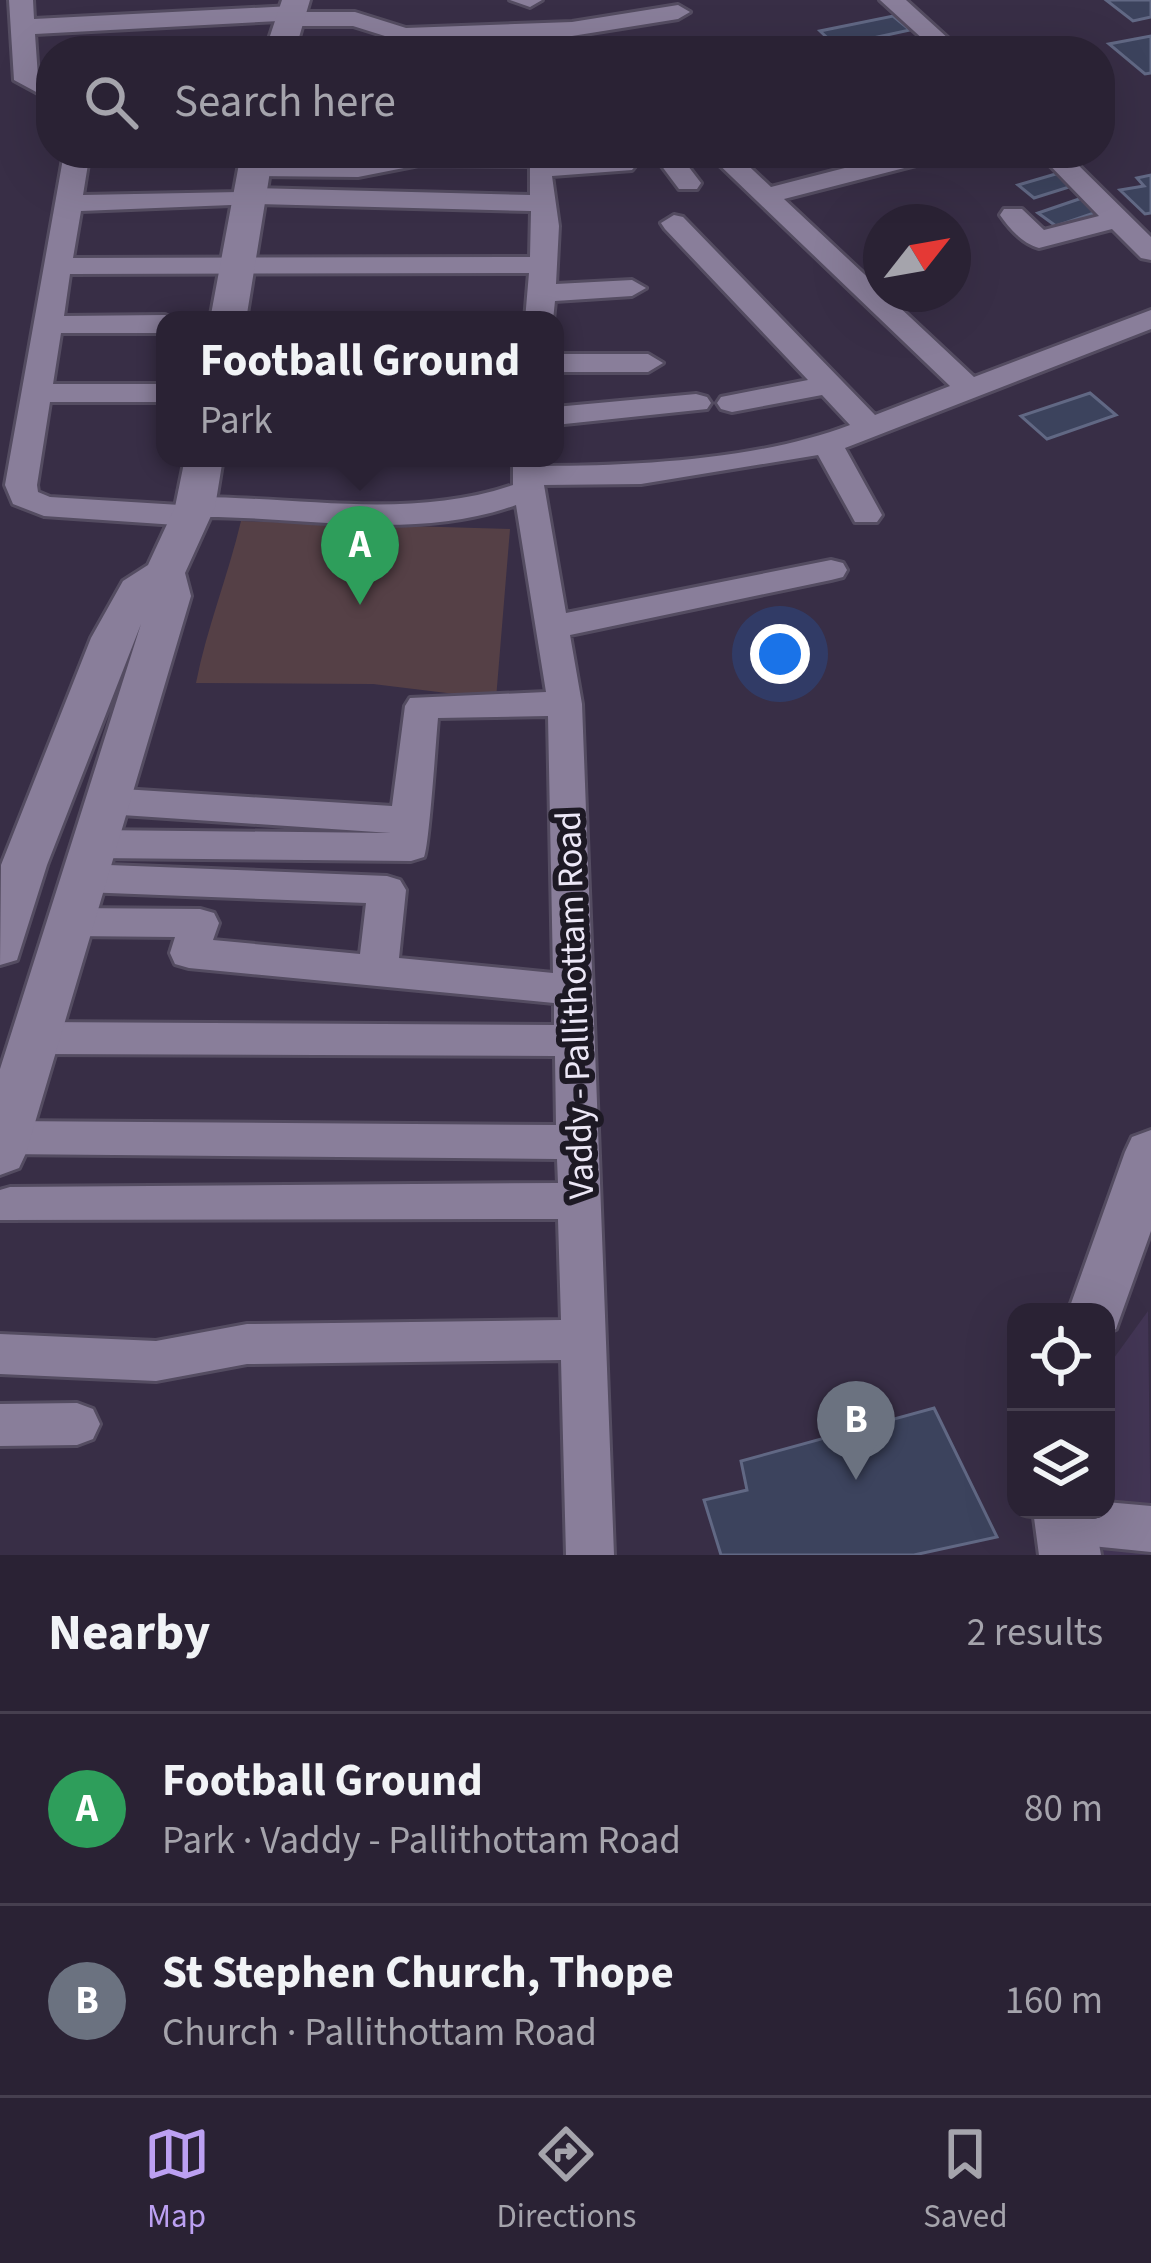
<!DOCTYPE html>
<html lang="en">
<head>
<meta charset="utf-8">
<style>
	:root { --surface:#2a2234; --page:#362f40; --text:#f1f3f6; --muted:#a5a4ac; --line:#463f4f; --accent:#bca0f2 }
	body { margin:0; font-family:"Source Sans 3",sans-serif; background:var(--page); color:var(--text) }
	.controls { position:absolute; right:36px; bottom:36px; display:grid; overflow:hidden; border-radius:24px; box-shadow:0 12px 48px #0002 }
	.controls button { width:108px; height:108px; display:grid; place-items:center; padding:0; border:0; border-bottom:3px solid var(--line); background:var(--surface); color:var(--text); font:60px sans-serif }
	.compass { position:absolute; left:863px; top:204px; width:108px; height:108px; border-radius:50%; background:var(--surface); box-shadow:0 12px 48px #0002; rotate:59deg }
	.you { position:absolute; left:780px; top:654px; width:42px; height:42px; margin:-30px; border:9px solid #fff; border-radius:50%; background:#1a73e8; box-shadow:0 0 0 18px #1a73e833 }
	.badge { display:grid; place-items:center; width:78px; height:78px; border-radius:50%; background:var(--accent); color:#fff; font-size:39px; font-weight:700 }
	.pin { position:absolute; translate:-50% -99px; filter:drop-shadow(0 3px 6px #0008) }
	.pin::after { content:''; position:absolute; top:63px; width:42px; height:36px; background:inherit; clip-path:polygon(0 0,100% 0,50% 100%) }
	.popup { position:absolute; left:156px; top:311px; width:408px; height:156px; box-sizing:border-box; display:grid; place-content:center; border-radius:24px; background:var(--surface); filter:drop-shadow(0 3px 9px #0005); font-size:39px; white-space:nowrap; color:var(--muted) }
	.popup b { font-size:45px; color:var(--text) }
	.popup::after { content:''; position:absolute; left:50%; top:100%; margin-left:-24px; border:24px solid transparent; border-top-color:var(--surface) }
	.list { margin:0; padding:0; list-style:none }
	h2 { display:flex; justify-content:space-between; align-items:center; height:156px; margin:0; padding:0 48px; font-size:51px }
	h2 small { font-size:39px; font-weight:400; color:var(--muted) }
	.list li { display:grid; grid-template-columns:78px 1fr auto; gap:36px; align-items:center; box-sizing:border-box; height:192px; padding:0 48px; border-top:3px solid var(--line) }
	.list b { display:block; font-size:45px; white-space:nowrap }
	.list p { margin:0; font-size:39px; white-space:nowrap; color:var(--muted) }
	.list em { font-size:39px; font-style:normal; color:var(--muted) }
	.icon { flex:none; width:66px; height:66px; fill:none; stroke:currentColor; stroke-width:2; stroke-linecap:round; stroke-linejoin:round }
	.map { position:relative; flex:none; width:1151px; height:1555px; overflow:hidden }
	.search { position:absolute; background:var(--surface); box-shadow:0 12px 48px #0002; left:36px; right:36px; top:36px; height:132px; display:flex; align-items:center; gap:30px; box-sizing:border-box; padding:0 42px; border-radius:48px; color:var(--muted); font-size:45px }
	.sheet { height:540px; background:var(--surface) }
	nav { display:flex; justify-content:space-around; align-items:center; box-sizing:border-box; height:168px; border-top:3px solid var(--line); background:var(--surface); font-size:33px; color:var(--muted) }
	nav a { display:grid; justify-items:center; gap:6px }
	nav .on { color:var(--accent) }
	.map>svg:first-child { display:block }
	.built { fill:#433655 }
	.green { fill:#554046 }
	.building { fill:#3c435d; stroke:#616884; stroke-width:3 }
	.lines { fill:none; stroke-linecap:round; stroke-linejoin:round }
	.minor-casing { stroke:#544c61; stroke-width:6 }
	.tertiary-casing { stroke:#544c61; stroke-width:6 }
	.minor { fill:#897e9a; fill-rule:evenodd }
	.tertiary { fill:#897e9a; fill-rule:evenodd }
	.labels { text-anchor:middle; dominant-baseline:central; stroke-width:12; stroke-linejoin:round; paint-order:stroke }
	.street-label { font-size:36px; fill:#ece7f6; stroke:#1d1924 }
</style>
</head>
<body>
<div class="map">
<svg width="1151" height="1555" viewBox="0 0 1151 1555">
	<rect width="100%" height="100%" fill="#382e46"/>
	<path class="built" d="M 1148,1311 L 1151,1555 L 1071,1555 L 1106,1510 L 1106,1369 Z"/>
	<path class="green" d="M 241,521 L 510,529 L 496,699 L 373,684 L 196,683 C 207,627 228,576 241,521 Z"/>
	<path class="building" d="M 1106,0 L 1151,0 L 1151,17 L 1133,21 Z
		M 893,16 L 910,30 L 836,46 L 820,31 Z
		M 1151,36 L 1151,73 L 1145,74 L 1109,44 Z
		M 1066,171 L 1082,183 L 1034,198 L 1018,185 Z
		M 1151,175 L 1151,213 L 1145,214 L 1120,190 L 1144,186 L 1137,178 Z
		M 1082,198 L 1100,211 L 1056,226 L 1038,213 Z
		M 1090,393 L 1116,415 L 1047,439 L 1021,416 Z
		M 934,1408 L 997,1537 L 914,1555 L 721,1555 L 704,1500 L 747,1490 L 741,1461 Z"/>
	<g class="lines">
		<g class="minor-casing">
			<path id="minor" d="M 9,0 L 33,0 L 34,19 L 292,6 L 303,12 L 355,12 L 406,28 L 572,22 L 678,5 L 690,12 L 678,19 L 572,36 L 404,42 L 353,26 L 290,26 L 279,21 L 35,34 L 38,77 L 51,83 L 51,100 L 14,80 Z
				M 510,0 L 542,0 L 530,7 Z
				M 880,0 L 906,0 L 962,51 L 936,51 Z
				M 604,44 L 645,44 L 657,51 L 592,51 Z
				M 64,153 L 269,153 L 263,160 L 358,161 L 400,153 L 549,153 L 551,161 L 623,157 L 632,160 L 636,165 L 632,170 L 552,176 L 559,226 L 556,284 L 632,280 L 646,288 L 632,296 L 555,301 L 553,320 L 525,320 L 529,273 L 70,274 L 64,316 L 165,315 L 176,320 L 165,320 L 165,333 L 61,333 L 53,384 L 165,384 L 165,402 L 50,402 L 37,485 L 38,492 L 50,497 L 180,505 L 195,497 C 301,497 411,520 513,485 L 513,458 L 543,458 L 544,466 C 639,466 761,459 850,425 L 822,395 L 732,412 L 721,409 L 717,403 L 721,397 L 808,380 L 665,229 L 661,223 L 674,215 L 683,217 L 875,415 L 950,386 L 707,153 L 735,153 L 771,187 L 903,153 L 947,153 L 943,158 L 784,199 L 974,377 L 1151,310 L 1151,329 L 845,448 L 882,515 L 877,522 L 855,522 L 818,455 L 641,484 L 544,485 L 566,613 L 831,560 L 843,563 L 847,570 L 843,577 L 831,580 L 570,635 L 582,704 L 614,1555 L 566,1555 L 561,1360 L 247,1364 L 156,1381 L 0,1374 L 0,1334 L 156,1341 L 247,1324 L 561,1320 L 558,1219 L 0,1220 L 0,1190 L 10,1187 L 558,1183 L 557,1159 L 0,1154 L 3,1121 L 556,1125 L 555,1056 L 35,1054 L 21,1049 L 15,1038 L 21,1027 L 35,1022 L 554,1025 L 554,1003 L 189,968 L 175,964 L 170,953 L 175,937 L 70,936 L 56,932 L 51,922 L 56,912 L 70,908 L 200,909 L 214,913 L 219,923 L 213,940 L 360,954 L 366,903 L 83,892 L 70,888 L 64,878 L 70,868 L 83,864 L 387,876 L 400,880 L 406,890 L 399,958 L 553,973 L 548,716 L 438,718 C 436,739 429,848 424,857 L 411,861 L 94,858 L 81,854 L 75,844 L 81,834 L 94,830 L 391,833 L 107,814 L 94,810 L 89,801 L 94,792 L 107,788 L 392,806 L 405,706 L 410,698 L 546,692 L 516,505 C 417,541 308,517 206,517 L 191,526 L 44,516 L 13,504 L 5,485 ZM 248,162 L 241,168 L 254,176 L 358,177 L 419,165 L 530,166 L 530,195 L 250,188 L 239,192 L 83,195 L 88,164 ZM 258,204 L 531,211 L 530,257 L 73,258 L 81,211 Z
				M 652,153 L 678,153 L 701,183 L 697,189 L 679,189 Z
				M 1038,153 L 1066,153 L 1151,237 L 1151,260 L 1141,258 L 1112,229 L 1039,248 C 1023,244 1009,228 1000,215 L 1004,209 L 1022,209 L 1044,230 L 1099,216 Z
				M 555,354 L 648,354 L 663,363 L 648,372 L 555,372 Z
				M 696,394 L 707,397 L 711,403 L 707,409 L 555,425 L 555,407 Z
				M 77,1403 L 93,1409 L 100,1424 L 93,1439 L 77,1445 L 0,1446 L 0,1404 Z
				M 1106,1502 L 1151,1506 L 1151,1552 L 1062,1543 L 1045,1536 L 1038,1520 L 1042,1510 L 1106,1510 Z"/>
		</g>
		<g class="tertiary-casing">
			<path id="tertiary" d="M 282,0 L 310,0 L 295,51 L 265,51 Z
				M 241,153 L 273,153 L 246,320 L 210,320 Z
				M 185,458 L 223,458 L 215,507 L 185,573 L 191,596 L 26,1153 L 19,1168 L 0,1175 L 0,1069 L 141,624 L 47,865 L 17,960 L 0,965 L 1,865 L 91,638 L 123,581 L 148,565 L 175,507 Z
				M 1151,1130 L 1151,1231 L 1116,1329 L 1106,1333 L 1106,1312 L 1068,1312 L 1125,1152 L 1132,1137 Z
				M 1033,1510 L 1093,1510 L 1101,1555 L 1039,1555 Z"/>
		</g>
		<use href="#minor" class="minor"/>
		<use href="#tertiary" class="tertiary"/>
	</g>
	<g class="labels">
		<g class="street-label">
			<text transform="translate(575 1005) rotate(-92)">Vaddy - Pallithottam Road</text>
		</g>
	</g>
</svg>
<div class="controls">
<button><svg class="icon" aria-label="locate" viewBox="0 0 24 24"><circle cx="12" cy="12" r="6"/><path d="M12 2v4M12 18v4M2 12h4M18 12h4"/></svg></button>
<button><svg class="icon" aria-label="layers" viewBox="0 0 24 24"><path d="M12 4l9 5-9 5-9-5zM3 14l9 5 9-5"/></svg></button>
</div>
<svg class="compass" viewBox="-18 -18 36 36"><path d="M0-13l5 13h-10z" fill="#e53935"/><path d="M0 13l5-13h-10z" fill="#a5a4ac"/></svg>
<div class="you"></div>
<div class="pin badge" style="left:360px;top:605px;background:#2e9e5b">A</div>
<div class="popup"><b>Football Ground</b>Park</div>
<div class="pin badge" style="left:856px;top:1480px;background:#6b7280">B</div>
<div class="search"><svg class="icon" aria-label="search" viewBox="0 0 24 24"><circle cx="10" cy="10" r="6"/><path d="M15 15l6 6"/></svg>Search here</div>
</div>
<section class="sheet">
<h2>Nearby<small>2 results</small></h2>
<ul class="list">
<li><span class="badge" style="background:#2e9e5b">A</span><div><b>Football Ground</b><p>Park · Vaddy - Pallithottam Road</p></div><em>80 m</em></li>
<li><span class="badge" style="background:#6b7280">B</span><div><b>St Stephen Church, Thope</b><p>Church · Pallithottam Road</p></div><em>160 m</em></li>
</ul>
</section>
<nav>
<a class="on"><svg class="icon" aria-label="map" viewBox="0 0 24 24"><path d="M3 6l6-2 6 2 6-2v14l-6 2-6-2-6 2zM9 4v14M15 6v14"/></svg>Map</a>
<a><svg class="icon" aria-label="directions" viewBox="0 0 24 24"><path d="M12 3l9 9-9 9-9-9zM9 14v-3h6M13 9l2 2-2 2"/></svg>Directions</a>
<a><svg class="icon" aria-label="saved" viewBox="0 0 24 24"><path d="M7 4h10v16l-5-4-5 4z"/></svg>Saved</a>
</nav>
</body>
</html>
